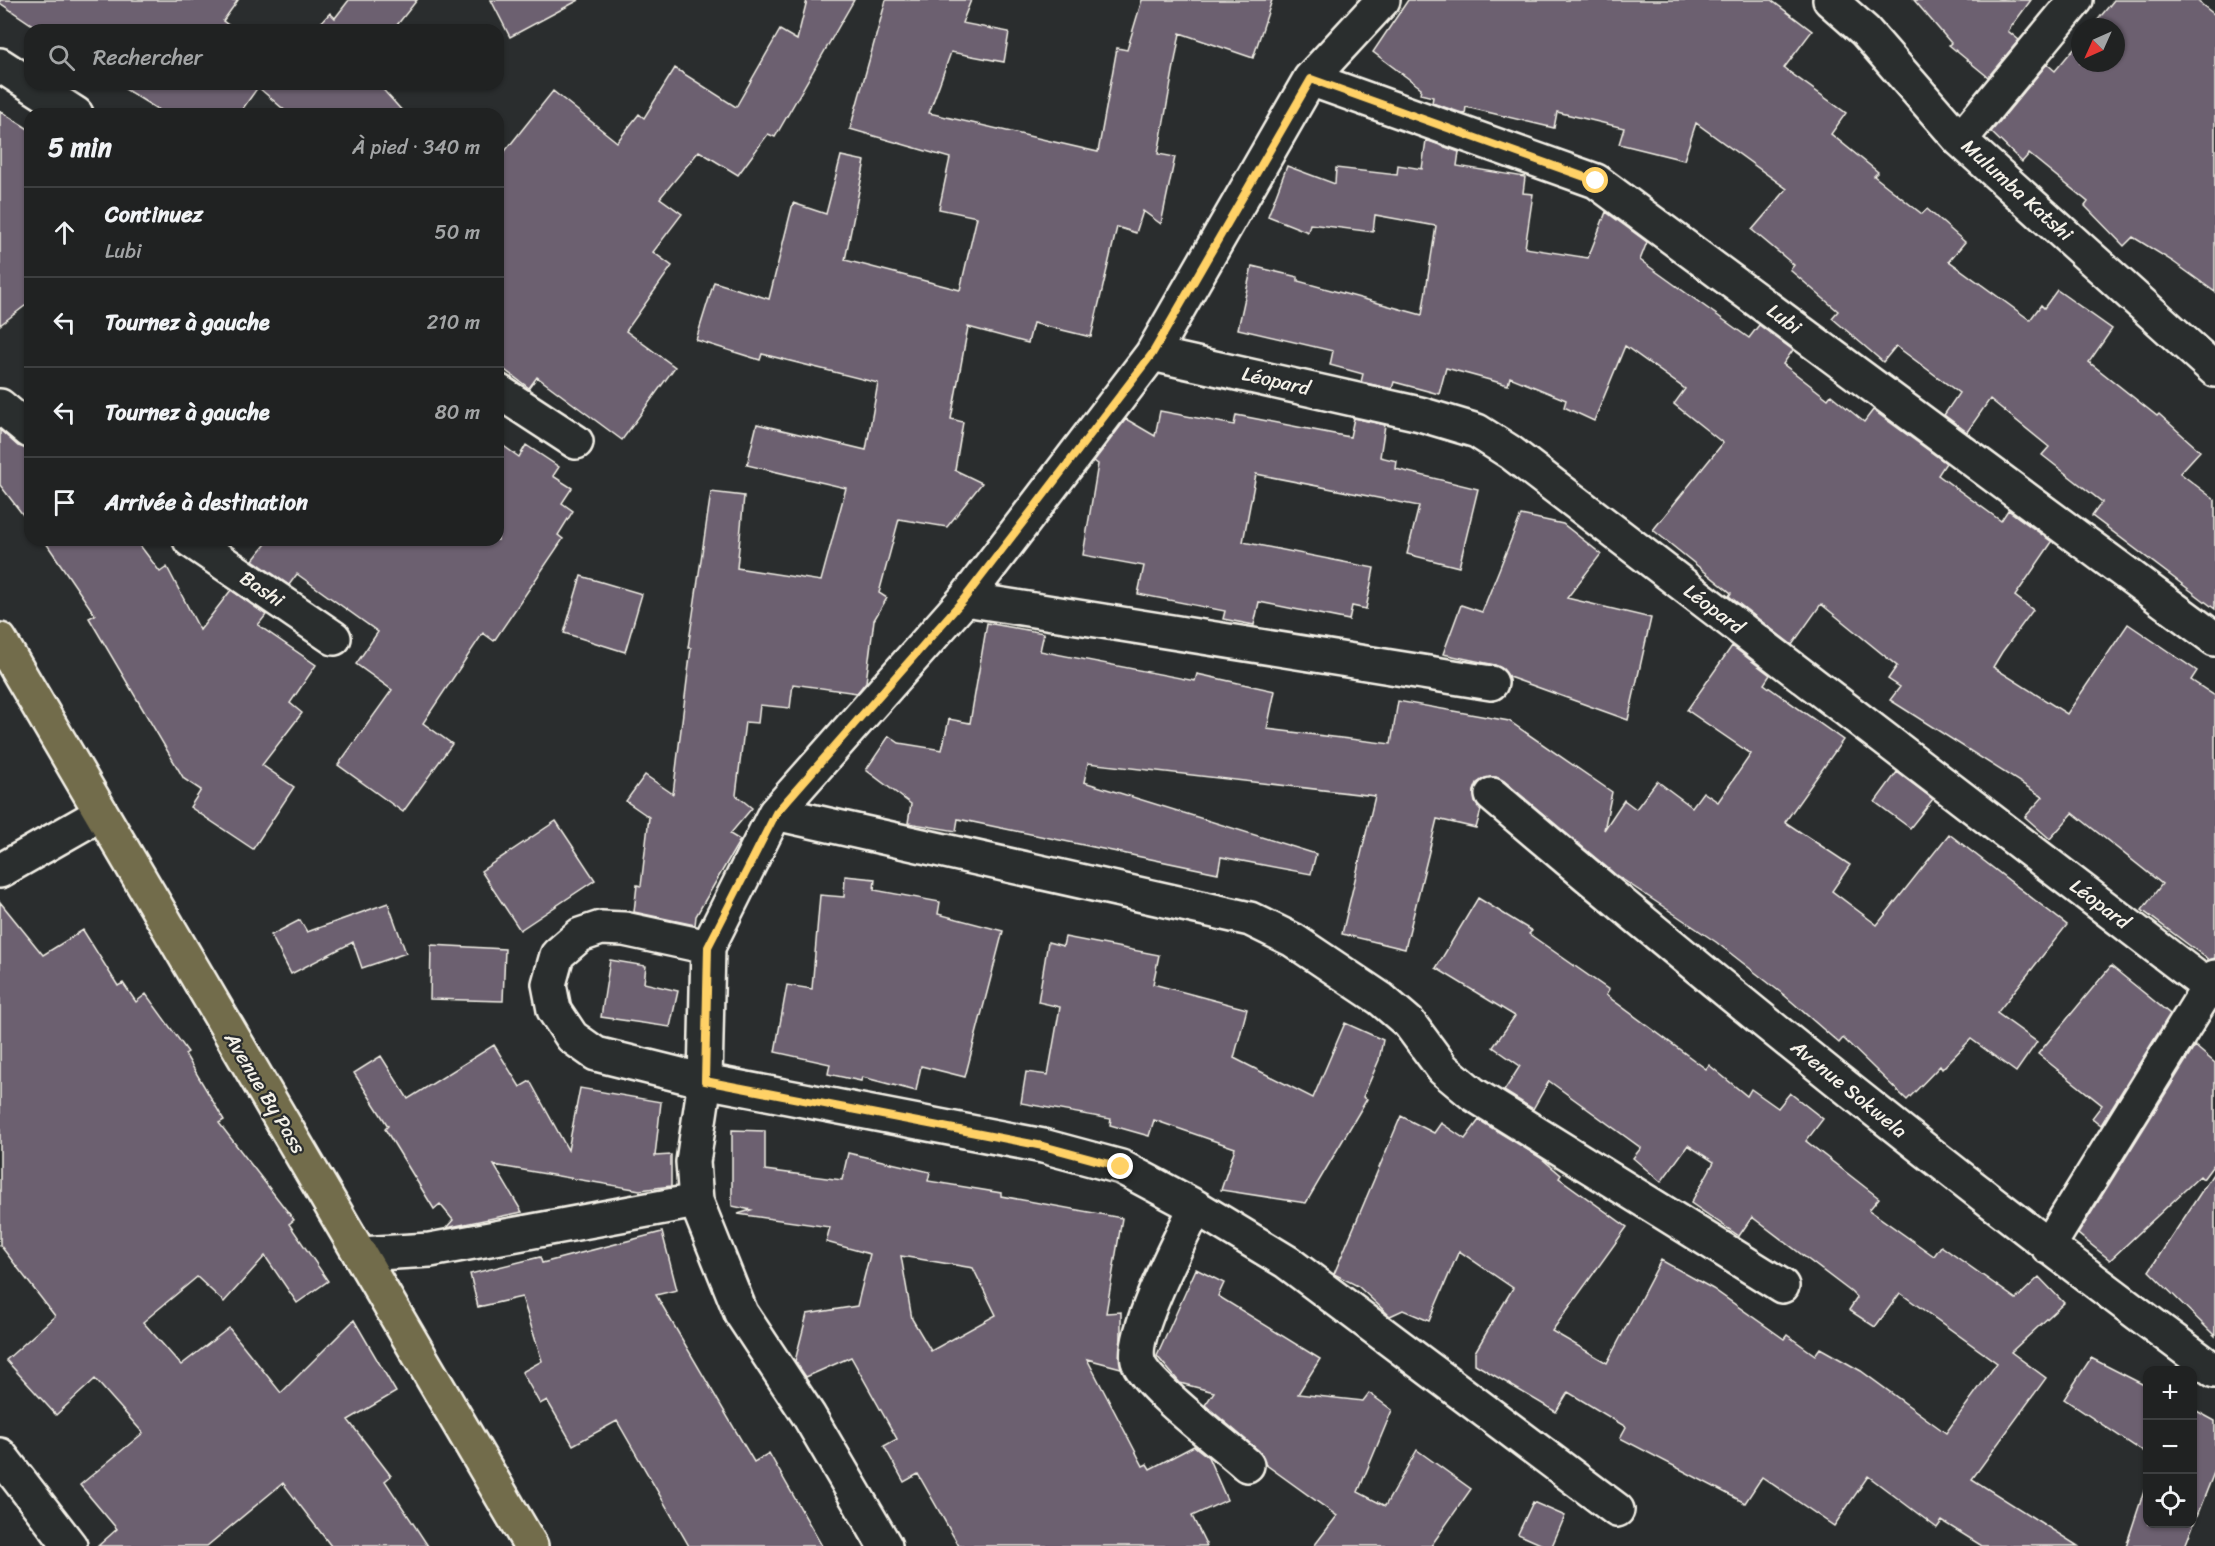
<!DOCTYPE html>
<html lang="fr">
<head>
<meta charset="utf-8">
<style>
	:root { --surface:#202222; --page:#2d2f2f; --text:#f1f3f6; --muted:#a2a4a5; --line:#3d3f40 }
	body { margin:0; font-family:Sriracha,sans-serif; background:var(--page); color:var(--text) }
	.controls { position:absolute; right:18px; bottom:18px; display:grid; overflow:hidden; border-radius:12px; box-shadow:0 2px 4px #0004 }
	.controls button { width:54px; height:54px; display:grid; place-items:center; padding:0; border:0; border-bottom:2px solid var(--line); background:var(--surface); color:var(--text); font:30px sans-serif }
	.compass { position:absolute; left:2071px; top:18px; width:54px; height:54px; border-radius:50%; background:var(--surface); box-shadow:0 2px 4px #0004; rotate:225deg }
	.stop { position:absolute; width:18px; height:18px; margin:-14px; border:4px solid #ffd166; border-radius:50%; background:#fff }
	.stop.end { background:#ffd166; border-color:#fff; box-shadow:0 2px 6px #0008 }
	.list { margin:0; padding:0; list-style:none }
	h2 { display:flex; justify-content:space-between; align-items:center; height:78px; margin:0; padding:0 24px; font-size:26px }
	h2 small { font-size:20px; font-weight:400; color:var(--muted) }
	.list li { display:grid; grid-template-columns:39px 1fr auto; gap:18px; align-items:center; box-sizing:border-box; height:90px; padding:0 24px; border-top:2px solid var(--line) }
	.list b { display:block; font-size:22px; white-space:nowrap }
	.list p { margin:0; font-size:20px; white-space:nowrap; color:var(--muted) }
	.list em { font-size:20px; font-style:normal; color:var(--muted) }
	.icon { flex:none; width:33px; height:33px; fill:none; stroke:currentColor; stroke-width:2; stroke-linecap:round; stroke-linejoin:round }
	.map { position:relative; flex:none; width:2215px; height:1546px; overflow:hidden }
	.search { position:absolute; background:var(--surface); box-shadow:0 2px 4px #0004; left:24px; top:24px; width:480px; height:66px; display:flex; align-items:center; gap:15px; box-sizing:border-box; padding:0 21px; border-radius:18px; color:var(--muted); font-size:22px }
	.panel { position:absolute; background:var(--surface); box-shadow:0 2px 4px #0004; left:24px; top:108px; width:480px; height:438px; border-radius:18px }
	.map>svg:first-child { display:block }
	.building { fill:#6c6170; stroke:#f4f1e8; stroke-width:1.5; fill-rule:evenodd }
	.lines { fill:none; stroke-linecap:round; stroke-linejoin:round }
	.street-casing { stroke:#f4f1e8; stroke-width:38 }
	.highway-casing { stroke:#f4f1e8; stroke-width:38 }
	.street { stroke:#2a2d2e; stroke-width:33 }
	.highway { stroke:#726c4b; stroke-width:33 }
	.route { stroke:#ffd166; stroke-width:8 }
	.labels { text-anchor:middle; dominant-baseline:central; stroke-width:4.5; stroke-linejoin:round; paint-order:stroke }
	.street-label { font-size:20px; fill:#f4f1e8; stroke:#2a2d2e }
</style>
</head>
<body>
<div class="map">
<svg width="2215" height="1546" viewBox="0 0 2215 1546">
	<rect width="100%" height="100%" fill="#2a2d2e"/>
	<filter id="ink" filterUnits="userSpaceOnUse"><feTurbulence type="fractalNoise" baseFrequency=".0167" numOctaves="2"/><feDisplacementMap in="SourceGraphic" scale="12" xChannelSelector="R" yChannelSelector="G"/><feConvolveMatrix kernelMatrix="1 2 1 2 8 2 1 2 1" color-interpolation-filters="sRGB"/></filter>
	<g filter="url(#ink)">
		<path class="building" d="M 0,0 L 238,0 L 223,21 L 235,30 L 40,30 L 0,3 Z
			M 349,0 L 417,0 L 393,30 L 314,30 L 330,13 L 335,18 Z
			M 491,0 L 579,0 L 510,37 Z
			M 807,0 L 854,0 L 775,137 L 768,134 L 738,175 L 699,151 L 660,198 L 682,214 L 653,252 L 672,266 L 626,331 L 675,367 L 622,440 L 537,377 L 529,388 L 498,365 L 498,160 L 553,91 L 617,142 L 639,114 L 644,118 L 675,68 L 736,107 L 780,30 L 797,40 Z
			M 886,0 L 971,0 L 962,23 L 1009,32 L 1004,62 L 951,52 L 929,113 L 1098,152 L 1117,48 L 1127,50 L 1142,0 L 1272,0 L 1253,58 L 1180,33 L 1158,154 L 1175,157 L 1161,224 L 1143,211 L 1136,233 L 1117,227 L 1091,337 L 1033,323 L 1028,343 L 968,327 L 951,419 L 963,422 L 955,470 L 982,483 L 947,527 L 899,519 L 879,593 L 887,598 L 874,620 L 866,682 L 857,693 L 793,684 L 790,708 L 760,705 L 758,723 L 745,722 L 736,795 L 752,808 L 730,834 L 740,840 L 696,916 L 695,925 L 634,912 L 637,885 L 641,886 L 649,817 L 626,801 L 645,775 L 673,794 L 691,648 L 688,648 L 711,492 L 744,496 L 737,568 L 821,581 L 846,488 L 747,465 L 757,424 L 866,450 L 878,383 L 762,354 L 760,360 L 696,340 L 714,282 L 769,299 L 793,203 L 826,214 L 841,156 L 865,161 L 845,260 L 960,290 L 977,217 L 939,209 L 950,158 L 850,129 Z
			M 1408,0 L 1771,0 L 1812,31 L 1784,68 L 1846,113 L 1831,134 L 1878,172 L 1874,176 L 1922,214 L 1927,209 L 1965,242 L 1949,261 L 2030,320 L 2041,305 L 2044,308 L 2057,290 L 2112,329 L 2089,362 L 2157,416 L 2159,414 L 2200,451 L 2180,473 L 2215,500 L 2215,609 L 2092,516 L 2102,502 L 2042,455 L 2049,447 L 1990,399 L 1967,432 L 1944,415 L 1959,393 L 1896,346 L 1883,362 L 1832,318 L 1838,311 L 1790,270 L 1794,265 L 1752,230 L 1787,189 L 1696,123 L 1684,160 L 1619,144 L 1624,128 L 1557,112 L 1554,128 L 1466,107 L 1465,114 L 1432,103 L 1433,97 L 1420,94 L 1421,88 L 1373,52 Z
			M 1914,0 L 2031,0 L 2008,31 L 2019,40 L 1988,77 L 1949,45 L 1951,43 Z
			M 2114,0 L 2196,0 L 2215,15 L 2215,292 L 2172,261 L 2133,237 L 2124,246 L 2085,206 L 2088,202 L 2029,154 L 2022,162 L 1991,132 L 2047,64 L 2055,71 L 2080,41 L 2080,63 L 2116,63 L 2116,27 L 2092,27 Z
			M 117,84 L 378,84 L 405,114 L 289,114 L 258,87 L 239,114 L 165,114 Z
			M 0,111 L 30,130 L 30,302 L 0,325 Z
			M 1426,140 L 1459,152 L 1457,166 L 1525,177 L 1523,193 L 1533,194 L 1525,248 L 1588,258 L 1606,212 L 1647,242 L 1640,260 L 1749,338 L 1759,325 L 1793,350 L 1783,364 L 1828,399 L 1831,395 L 1864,422 L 1873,410 L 1946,463 L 1938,475 L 2001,521 L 2008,510 L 2052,542 L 2015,596 L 2033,610 L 2002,652 L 1993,667 L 2067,714 L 2128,624 L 2197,671 L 2191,680 L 2215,696 L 2215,958 L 2209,960 L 2142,910 L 2162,884 L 2073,813 L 2050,839 L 2025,817 L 2043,797 L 1890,700 L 1900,687 L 1888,679 L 1897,666 L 1821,604 L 1792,645 L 1729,596 L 1731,593 L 1653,530 L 1723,443 L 1674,404 L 1685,389 L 1625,346 L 1594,421 L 1564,407 L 1566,400 L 1510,377 L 1508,385 L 1446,368 L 1439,394 L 1394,382 L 1392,389 L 1361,382 L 1363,374 L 1330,365 L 1333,351 L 1238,329 L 1252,266 L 1298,277 L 1298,281 L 1422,315 L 1436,226 L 1375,215 L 1373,232 L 1310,224 L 1308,232 L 1268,216 L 1287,166 L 1335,184 L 1336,168 L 1397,175 L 1398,165 L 1422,169 Z
			M 1160,411 L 1234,425 L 1236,415 L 1350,437 L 1354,418 L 1385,425 L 1380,457 L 1397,461 L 1396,469 L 1478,489 L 1459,567 L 1407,554 L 1419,506 L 1256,474 L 1243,542 L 1374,568 L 1366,609 L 1352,606 L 1349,620 L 1259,602 L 1254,625 L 1223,619 L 1225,611 L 1138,594 L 1144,566 L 1083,555 L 1098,464 L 1094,461 L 1126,419 L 1155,436 Z
			M 0,430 L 18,446 L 30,449 L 30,524 L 0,485 Z
			M 498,442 L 519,457 L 526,445 L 559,467 L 553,476 L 572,488 L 562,503 L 573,511 L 558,535 L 563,539 L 494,641 L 483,633 L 423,723 L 452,744 L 403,812 L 338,765 L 392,690 L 356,664 L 378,632 L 297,574 L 289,585 L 253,560 L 269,540 L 498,540 Z
			M 1521,515 L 1563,524 L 1601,554 L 1567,598 L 1651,618 L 1628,720 L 1509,677 L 1503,669 L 1495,665 L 1443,654 L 1461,605 L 1482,612 Z
			M 44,540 L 136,540 L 160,572 L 167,567 L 200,630 L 231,590 L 266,615 L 258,625 L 316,665 L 290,703 L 302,713 L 262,765 L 294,787 L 253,849 L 190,807 L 201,790 L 184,779 L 89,618 L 95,615 Z
			M 581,576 L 642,594 L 625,652 L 564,633 Z
			M 987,623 L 1044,633 L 1040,651 L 1195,681 L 1197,674 L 1275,691 L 1267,729 L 1391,744 L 1398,701 L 1509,721 L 1612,792 L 1604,830 L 1624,800 L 1636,809 L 1657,781 L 1692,807 L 1703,792 L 1718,802 L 1751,754 L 1687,710 L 1732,646 L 1770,675 L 1764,684 L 1843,740 L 1785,822 L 1850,865 L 1832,891 L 1877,925 L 1949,834 L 2067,925 L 1997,1013 L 2037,1042 L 2016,1072 L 1971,1039 L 1942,1069 L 1940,1066 L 1907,1100 L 1843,1038 L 1839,1043 L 1784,995 L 1716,942 L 1616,875 L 1504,781 L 1496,777 L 1485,778 L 1477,783 L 1474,791 L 1475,802 L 1481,810 L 1476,828 L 1437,819 L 1405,949 L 1342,934 L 1375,796 L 1088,763 L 1084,782 L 1316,854 L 1311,874 L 1221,857 L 1218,873 L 958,819 L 956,831 L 908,823 L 911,804 L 866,770 L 889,736 L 899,743 L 942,750 L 949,719 L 970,723 Z
			M 1897,772 L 1933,799 L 1910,828 L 1875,802 Z
			M 556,821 L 595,880 L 520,930 L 481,871 Z
			M 845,876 L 875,879 L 874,890 L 940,902 L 938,914 L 1003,931 L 965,1077 L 921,1066 L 916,1091 L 862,1077 L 861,1081 L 828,1074 L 830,1064 L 775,1052 L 787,985 L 812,989 L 820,895 L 844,897 Z
			M 1478,898 L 1532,931 L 1529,934 L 1609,990 L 1606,995 L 1706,1069 L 1709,1065 L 1747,1096 L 1751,1089 L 1778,1108 L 1790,1093 L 1823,1119 L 1806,1141 L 1879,1198 L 1869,1210 L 1934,1256 L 1941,1246 L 2016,1299 L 2039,1277 L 2064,1303 L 2011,1352 L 2046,1378 L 1972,1479 L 2078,1546 L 1982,1546 L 1942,1521 L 1937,1528 L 1868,1476 L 1834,1526 L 1762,1477 L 1745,1503 L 1620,1438 L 1626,1427 L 1568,1392 L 1556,1412 L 1475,1364 L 1475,1352 L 1513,1288 L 1459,1251 L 1429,1321 L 1403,1310 L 1390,1316 L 1358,1286 L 1334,1274 L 1401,1116 L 1434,1133 L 1441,1123 L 1465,1139 L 1479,1120 L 1541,1158 L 1561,1175 L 1559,1178 L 1627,1227 L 1552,1331 L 1607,1363 L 1661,1260 L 1713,1289 L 1784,1339 L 1787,1335 L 1815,1355 L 1820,1348 L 1861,1371 L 1946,1433 L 1997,1363 L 1900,1293 L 1875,1327 L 1849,1310 L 1857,1298 L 1851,1292 L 1752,1217 L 1739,1236 L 1691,1203 L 1714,1162 L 1688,1145 L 1661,1182 L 1633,1158 L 1641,1148 L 1549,1081 L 1533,1109 L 1504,1091 L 1520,1066 L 1493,1047 L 1515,1016 L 1436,968 Z
			M 0,902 L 43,955 L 83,930 L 118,986 L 123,983 L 136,1002 L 146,994 L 188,1052 L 185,1054 L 224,1120 L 219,1123 L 294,1220 L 289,1224 L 328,1281 L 297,1303 L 265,1256 L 224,1302 L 197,1277 L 143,1322 L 181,1365 L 229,1328 L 281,1393 L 354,1320 L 396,1392 L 348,1420 L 391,1476 L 385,1481 L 428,1546 L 331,1546 L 283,1483 L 207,1546 L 98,1546 L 117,1529 L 80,1485 L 143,1433 L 95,1379 L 56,1415 L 6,1360 L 55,1316 L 0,1245 Z
			M 388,903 L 406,953 L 362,968 L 353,942 L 291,974 L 271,935 L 300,920 L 307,932 Z
			M 1065,937 L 1159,955 L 1153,984 L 1247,1009 L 1234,1058 L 1313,1098 L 1345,1023 L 1383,1040 L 1379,1060 L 1363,1097 L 1367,1099 L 1306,1203 L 1221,1190 L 1235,1148 L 1154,1120 L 1149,1136 L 1110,1125 L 1111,1119 L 1021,1103 L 1026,1072 L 1048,1075 L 1060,1007 L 1038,1002 L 1048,942 L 1063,946 Z
			M 431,945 L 505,949 L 503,1001 L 430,999 Z
			M 610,960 L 646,966 L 644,983 L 678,991 L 670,1027 L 601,1017 Z
			M 2111,966 L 2170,1014 L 2101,1125 L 2092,1118 L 2102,1105 L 2038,1054 Z
			M 494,1045 L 520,1087 L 530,1081 L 568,1150 L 580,1088 L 661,1102 L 655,1156 L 671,1155 L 671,1186 L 640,1190 L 494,1165 L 522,1212 L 446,1228 L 453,1220 L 440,1204 L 434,1209 L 385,1129 L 388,1126 L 354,1073 L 381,1056 L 408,1099 Z
			M 2195,1046 L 2215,1063 L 2215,1163 L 2203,1179 L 2200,1176 L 2110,1260 L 2078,1234 Z
			M 732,1130 L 765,1131 L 765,1170 L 842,1180 L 848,1153 L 930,1172 L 928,1181 L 1001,1193 L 1001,1196 L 1122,1218 L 1106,1313 L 1121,1312 L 1121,1368 L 1087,1359 L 1143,1466 L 1147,1464 L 1150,1469 L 1194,1446 L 1208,1457 L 1227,1500 L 1192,1516 L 1207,1546 L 959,1546 L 918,1474 L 904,1482 L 884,1446 L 897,1439 L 851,1357 L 806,1377 L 795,1361 L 807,1314 L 857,1306 L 870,1254 L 826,1242 L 830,1227 L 738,1214 L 751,1210 L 732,1206 ZM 901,1256 L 973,1268 L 996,1315 L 931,1351 L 912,1319 Z
			M 2215,1171 L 2215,1336 L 2149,1271 Z
			M 662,1232 L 677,1290 L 656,1295 L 754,1462 L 769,1453 L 822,1546 L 689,1546 L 617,1421 L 573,1445 L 547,1400 L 540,1404 L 522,1372 L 542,1361 L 522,1297 L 478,1307 L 470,1274 L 540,1257 L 542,1263 Z
			M 1196,1269 L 1224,1283 L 1218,1296 L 1320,1359 L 1298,1394 L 1363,1401 L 1369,1393 L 1392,1410 L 1358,1492 L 1385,1506 L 1417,1450 L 1471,1489 L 1431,1546 L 1314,1546 L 1337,1516 L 1265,1464 L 1259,1451 L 1205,1405 L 1214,1392 L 1180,1383 L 1157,1356 Z
			M 2091,1358 L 2148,1387 L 2148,1455 L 2064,1399 Z
			M 2193,1409 L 2215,1421 L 2215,1470 L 2185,1546 L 2126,1546 L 2148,1479 L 2148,1524 L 2193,1524 Z
			M 1533,1502 L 1565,1516 L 1552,1546 L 1545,1546 L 1518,1534 Z"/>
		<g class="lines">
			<g class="street-casing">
				<path id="street" d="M 1830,0 L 1865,31 L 1960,140 L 2215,370
					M 0,65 L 76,114
					M 1310,79 L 1596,181 L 2215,639
					M 1960,140 L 2076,0
					M 1152,354 L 1420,414 L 1477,431 L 1510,452 L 2215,992
					M 498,391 L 576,442
					M 0,406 L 30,431
					M 190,540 L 334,638
					M 965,599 L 1491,683
					M 1492,795 C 1727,995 1967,1188 2215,1371
					M 775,813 L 1250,919 L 1293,940 L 1381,999 L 1409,1023 L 1443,1069 L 1473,1094 L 1782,1286
					M 0,871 L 100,814
					M 708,947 L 624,929 L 601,928 L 580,935 L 557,955 L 549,984 L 554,1010 L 572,1037 L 596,1054 L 705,1081 L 1043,1146 L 1121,1167 L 1196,1207 L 1287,1262 L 1617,1510
					M 1196,1207 C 1182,1236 1131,1332 1138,1361 C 1144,1384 1226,1446 1247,1465
					M 2048,1247 L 2215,977
					M 360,1254 L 430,1250 L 696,1201
					M 0,1455 L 70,1546
					M 885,1546 L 809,1416 L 741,1313 L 696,1201 L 693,1162 L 705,1081 L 708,947 L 775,813 L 965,599 L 1152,354 L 1310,79 L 1383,0"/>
			</g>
			<g class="highway-casing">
				<path id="highway" d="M 0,640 L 531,1546"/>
			</g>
			<use href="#street" class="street"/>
			<use href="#highway" class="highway"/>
		</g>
	</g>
	<g class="lines" filter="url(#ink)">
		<path class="route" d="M 1121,1167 L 1043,1146 L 705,1081 L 708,947 L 776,813 L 964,599 L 1152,354 L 1311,79 L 1596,181"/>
	</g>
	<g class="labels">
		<g class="street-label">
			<text transform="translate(2017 190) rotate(42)">Mulumba Katshi</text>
			<text transform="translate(1784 319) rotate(37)">Lubi</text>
			<text transform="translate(1276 381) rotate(13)">Léopard</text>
			<text transform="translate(262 589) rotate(34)">Bashi</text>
			<text transform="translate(1714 609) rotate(37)">Léopard</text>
			<text transform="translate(2100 904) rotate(37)">Léopard</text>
			<text transform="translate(1849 1089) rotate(39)">Avenue Sokwela</text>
			<text transform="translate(265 1093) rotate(59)">Avenue By Pass</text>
		</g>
	</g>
</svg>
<div class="controls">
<button>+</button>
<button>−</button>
<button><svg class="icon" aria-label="locate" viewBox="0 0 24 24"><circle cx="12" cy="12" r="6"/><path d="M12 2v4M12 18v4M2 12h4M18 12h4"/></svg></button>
</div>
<svg class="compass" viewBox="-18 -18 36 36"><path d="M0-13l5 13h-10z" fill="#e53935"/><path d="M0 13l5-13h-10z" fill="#a2a4a5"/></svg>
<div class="stop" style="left:1596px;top:181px"></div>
<div class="stop end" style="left:1121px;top:1167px"></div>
<div class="search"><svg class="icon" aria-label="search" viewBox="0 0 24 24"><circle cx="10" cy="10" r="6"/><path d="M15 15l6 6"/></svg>Rechercher</div>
<section class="panel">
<h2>5 min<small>À pied · 340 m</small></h2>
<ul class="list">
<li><svg class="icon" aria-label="ahead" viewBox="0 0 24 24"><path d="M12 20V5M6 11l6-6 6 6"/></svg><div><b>Continuez</b><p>Lubi</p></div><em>50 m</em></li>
<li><svg class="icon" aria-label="left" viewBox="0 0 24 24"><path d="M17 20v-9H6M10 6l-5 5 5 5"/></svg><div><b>Tournez à gauche</b></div><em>210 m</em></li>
<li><svg class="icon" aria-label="left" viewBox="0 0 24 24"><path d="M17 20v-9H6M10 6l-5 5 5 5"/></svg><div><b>Tournez à gauche</b></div><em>80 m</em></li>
<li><svg class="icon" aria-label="arrive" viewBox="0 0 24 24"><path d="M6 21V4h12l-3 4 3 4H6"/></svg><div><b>Arrivée à destination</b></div></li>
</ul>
</section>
</div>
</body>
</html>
